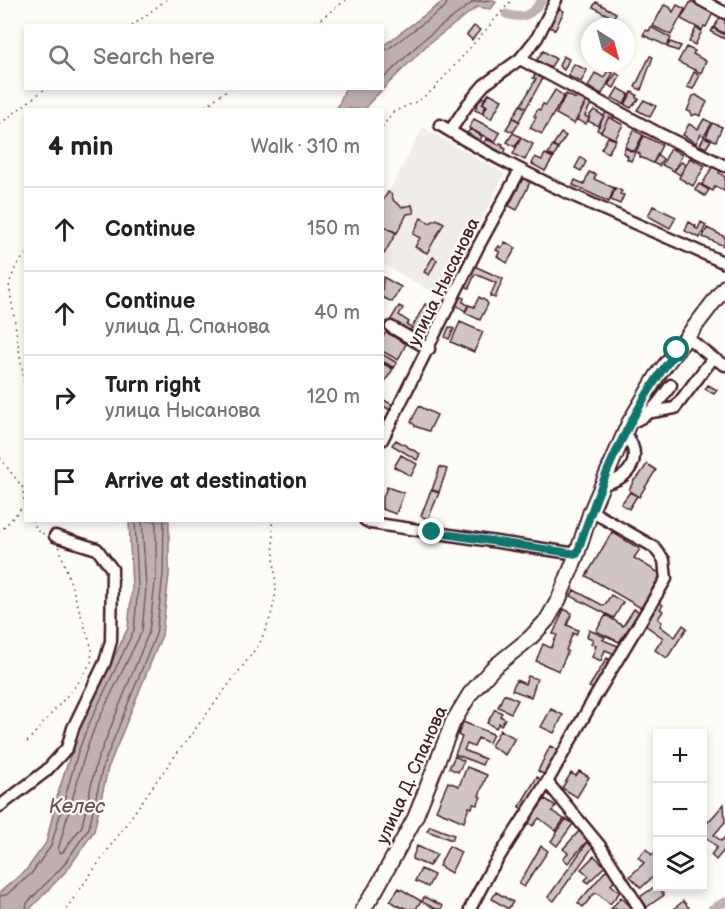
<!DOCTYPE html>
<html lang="en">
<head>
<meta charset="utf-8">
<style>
	:root { --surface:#fff; --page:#f2f2f2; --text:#222; --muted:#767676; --line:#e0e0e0 }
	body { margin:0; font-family:"Balsamiq Sans",sans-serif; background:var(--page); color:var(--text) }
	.controls { position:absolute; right:18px; bottom:18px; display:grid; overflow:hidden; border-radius:0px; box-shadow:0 3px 9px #0003 }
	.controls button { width:54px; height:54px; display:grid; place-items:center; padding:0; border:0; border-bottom:2px solid var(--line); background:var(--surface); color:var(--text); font:30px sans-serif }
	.compass { position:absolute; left:581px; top:18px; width:54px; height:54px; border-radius:50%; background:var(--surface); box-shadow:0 3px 9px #0003; rotate:144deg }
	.stop { position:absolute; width:18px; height:18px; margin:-14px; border:4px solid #0f766e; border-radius:50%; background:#fff }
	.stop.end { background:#0f766e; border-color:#fff; box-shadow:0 2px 6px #0008 }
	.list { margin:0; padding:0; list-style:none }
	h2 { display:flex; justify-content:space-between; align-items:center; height:78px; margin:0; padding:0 24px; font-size:26px }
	h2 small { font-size:20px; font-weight:400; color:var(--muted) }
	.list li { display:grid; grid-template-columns:39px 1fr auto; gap:18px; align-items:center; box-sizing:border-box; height:84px; padding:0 24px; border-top:2px solid var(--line) }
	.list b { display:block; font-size:22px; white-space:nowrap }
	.list p { margin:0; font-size:20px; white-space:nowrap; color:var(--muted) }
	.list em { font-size:20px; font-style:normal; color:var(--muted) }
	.icon { flex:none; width:33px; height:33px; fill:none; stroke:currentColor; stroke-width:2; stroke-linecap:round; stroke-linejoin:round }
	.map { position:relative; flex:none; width:725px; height:909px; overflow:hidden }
	.search { position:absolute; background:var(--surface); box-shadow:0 3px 9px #0003; left:24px; top:24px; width:360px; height:66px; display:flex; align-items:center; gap:15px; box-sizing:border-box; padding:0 21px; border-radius:0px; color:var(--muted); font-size:22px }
	.panel { position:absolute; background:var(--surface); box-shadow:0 3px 9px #0003; left:24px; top:108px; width:360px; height:414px; border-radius:0px }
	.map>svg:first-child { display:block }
	.built { fill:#f0ece8 }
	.water { fill:#c0b1b1; stroke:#91777b; stroke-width:1.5 }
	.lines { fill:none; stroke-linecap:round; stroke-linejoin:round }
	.shore { stroke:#795961; stroke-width:1.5 }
	.canal { stroke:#c0b1b1; stroke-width:9 }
	.building { fill:#d0c5c4; stroke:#4a1f2b; stroke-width:1.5 }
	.minor-casing { stroke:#4a1f2b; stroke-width:15 }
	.major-casing { stroke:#4a1f2b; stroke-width:18 }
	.path { stroke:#4a1f2b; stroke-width:1.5; stroke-dasharray:1.5 4.5; stroke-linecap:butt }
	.minor { stroke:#fdfcf7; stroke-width:10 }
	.major { stroke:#fdfcf7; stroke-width:14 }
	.route { stroke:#0f766e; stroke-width:8 }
	.labels { text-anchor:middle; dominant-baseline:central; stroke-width:4.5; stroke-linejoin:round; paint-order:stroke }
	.street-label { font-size:18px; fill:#4a1f2b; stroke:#fdfcf7 }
	.water-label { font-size:20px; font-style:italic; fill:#73525a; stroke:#fdfcf7 }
</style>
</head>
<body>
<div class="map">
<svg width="725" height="909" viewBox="0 0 725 909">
	<rect width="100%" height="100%" fill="#fdfcf7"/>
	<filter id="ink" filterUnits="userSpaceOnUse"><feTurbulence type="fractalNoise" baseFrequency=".0167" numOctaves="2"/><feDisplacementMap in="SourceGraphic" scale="12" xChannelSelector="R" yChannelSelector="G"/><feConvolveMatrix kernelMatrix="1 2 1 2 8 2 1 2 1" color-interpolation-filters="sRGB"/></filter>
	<g filter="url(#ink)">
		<path class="built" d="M 423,127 L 504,174 L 443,298 L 383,264 L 383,203 Z"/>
		<path class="water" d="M 442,0 L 494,0 L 496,2 L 491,9 L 477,7 L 427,45 L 369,103 L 366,109 L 337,109 L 345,89 L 382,88 L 383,46 L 442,2 Z
			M 129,521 L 169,521 L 169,575 L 162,635 L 108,768 L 94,831 L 68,869 L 30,909 L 0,909 L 0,892 L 27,869 L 46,843 L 58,793 L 72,750 L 82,724 L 128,628 L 132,589 Z"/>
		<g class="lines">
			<path class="shore" d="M 382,50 L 388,49 L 445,7 L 448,0
				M 382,80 L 423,40 L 473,2 L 490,0
				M 142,520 L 146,588 L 142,631 L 94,729 L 85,754 L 58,850 L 60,853 L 63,852 L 82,826 L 96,764 L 149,632 L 156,575 L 156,520
				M 0,896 L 6,895 L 31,874 L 51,846 L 78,752 L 88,726 L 134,630 L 138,588 L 135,520
				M 26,909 L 27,903 L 63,866 L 89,828 L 103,766 L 156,634 L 163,575 L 164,520"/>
			<path class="canal" d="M 506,14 C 523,20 532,15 542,0
				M 712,909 L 725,902"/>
		</g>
		<path class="building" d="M 691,1 L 713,13 L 706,27 L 704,26 L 702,30 L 681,19 Z
			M 596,2 L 616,13 L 613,18 L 593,7 Z
			M 664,5 L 670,7 L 673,12 L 677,5 L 685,9 L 671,35 L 653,26 Z
			M 558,8 L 564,11 L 555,30 L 548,26 Z
			M 720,17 L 725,20 L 725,34 L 714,28 Z
			M 474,26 L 480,30 L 472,40 L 467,35 Z
			M 651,27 L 671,38 L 667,46 L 643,35 L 646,30 L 649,31 Z
			M 696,28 L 702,31 L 695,45 L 689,42 Z
			M 713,28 L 725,35 L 725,39 L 711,32 Z
			M 670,42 L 681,46 L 678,51 L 667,47 Z
			M 686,47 L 695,51 L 693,54 L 706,61 L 701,73 L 678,62 Z
			M 543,51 L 556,59 L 550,68 L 537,60 Z
			M 563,56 L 569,59 L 564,70 L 559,66 Z
			M 650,56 L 653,57 L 641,90 L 635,87 Z
			M 574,64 L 587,70 L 581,82 L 568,76 Z
			M 608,70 L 613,73 L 602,94 L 588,87 L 595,73 L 604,78 Z
			M 537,72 L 544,76 L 526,108 L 521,105 L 536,79 L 533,78 Z
			M 694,72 L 700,75 L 693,89 L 687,87 Z
			M 616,73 L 620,76 L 614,88 L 608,85 Z
			M 618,88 L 629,94 L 624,104 L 612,98 Z
			M 555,90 L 564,96 L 542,134 L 530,128 L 536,117 L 534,116 L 538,109 L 540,110 L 543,104 L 546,105 Z
			M 632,92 L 637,95 L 636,98 L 639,99 L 631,108 L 625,105 Z
			M 489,93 L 502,100 L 491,119 L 483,114 L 487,106 L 483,103 Z
			M 566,94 L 576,99 L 579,94 L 587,99 L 574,124 L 556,114 Z
			M 696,95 L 707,102 L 700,116 L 696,114 L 692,116 L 691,112 L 687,111 L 693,96 Z
			M 481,97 L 485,98 L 482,104 L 486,105 L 482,113 L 475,110 Z
			M 587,100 L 592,102 L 585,116 L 589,118 L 586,124 L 577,120 Z
			M 644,100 L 656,106 L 650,117 L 637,110 Z
			M 520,105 L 526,108 L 519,121 L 513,117 Z
			M 594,110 L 604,116 L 598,126 L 588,121 L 590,117 L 589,116 Z
			M 607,110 L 616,115 L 613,119 L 609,117 L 601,132 L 597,130 Z
			M 609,117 L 623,125 L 615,139 L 601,132 Z
			M 513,118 L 520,122 L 513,132 L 506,129 Z
			M 474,119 L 500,133 L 495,142 L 469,128 Z
			M 704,119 L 712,123 L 704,136 L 701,134 L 696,143 L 683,135 L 689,124 L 698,129 Z
			M 712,123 L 722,127 L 716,141 L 706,137 Z
			M 470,129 L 482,136 L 479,143 L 466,136 Z
			M 634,130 L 643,135 L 634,152 L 625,147 Z
			M 513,133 L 521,137 L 515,147 L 507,142 Z
			M 561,133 L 566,136 L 558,148 L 553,145 Z
			M 644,136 L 662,145 L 653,163 L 640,157 L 640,154 L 636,152 Z
			M 608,137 L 616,140 L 608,153 L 601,149 Z
			M 704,137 L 711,140 L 706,148 L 700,145 Z
			M 521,138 L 533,144 L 525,160 L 513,154 Z
			M 486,139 L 499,145 L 500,143 L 503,144 L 502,147 L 506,149 L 504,155 L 483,145 Z
			M 552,146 L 558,149 L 554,157 L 548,154 Z
			M 625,148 L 635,153 L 631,161 L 627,159 L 628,156 L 623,153 Z
			M 671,148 L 682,155 L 674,171 L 662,165 Z
			M 545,154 L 553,158 L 545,171 L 532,164 L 535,157 L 542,160 Z
			M 658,155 L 663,159 L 659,166 L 653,163 Z
			M 581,157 L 586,162 L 581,171 L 575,168 Z
			M 690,158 L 705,166 L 693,186 L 679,178 Z
			M 681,162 L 686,164 L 680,175 L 674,171 Z
			M 714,164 L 722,168 L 719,173 L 725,177 L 724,191 L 715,186 L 713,191 L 702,185 Z
			M 589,172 L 596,175 L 594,179 L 614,188 L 609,202 L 573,185 L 575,180 L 584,184 Z
			M 523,178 L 530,182 L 517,210 L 509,206 Z
			M 699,184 L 709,190 L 705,196 L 695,190 Z
			M 615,188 L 622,191 L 620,194 L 624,195 L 620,204 L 611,200 Z
			M 388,192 L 391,194 L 394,201 L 402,207 L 412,205 L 414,213 L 407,214 L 397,233 L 382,225 L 382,202 Z
			M 653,206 L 676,217 L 670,228 L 648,216 Z
			M 421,218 L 430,223 L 437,219 L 444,223 L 427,253 L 415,247 L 420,238 L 413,234 Z
			M 689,222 L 696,226 L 695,228 L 698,229 L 701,222 L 706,225 L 700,238 L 685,231 Z
			M 382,225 L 396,233 L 384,254 L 382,253 Z
			M 707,228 L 725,237 L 724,246 L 703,237 Z
			M 505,242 L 516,248 L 507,263 L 497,256 L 500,252 L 496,250 L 499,246 L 501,248 Z
			M 465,247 L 472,251 L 467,258 L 461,254 Z
			M 433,257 L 437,260 L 429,275 L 424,272 Z
			M 470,264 L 503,279 L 495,298 L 490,296 L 496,283 L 475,274 L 469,288 L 461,284 Z
			M 383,277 L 401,287 L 392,302 L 382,297 Z
			M 458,295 L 464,298 L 463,302 L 468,305 L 465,311 L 455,304 Z
			M 479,297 L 486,301 L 488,304 L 480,320 L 465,313 L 469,305 L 474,307 Z
			M 425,304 L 437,311 L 430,325 L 432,327 L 424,341 L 409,333 Z
			M 399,306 L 403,308 L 399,315 L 409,322 L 407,325 L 412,327 L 409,332 L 390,321 Z
			M 460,322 L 483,332 L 474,352 L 451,342 Z
			M 449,327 L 454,329 L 449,339 L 445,337 Z
			M 386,332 L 406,344 L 398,360 L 382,351 L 382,338 Z
			M 382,354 L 397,363 L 394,368 L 382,361 Z
			M 382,363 L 393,369 L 384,383 L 382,382 Z
			M 708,385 L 717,390 L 714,394 L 705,389 Z
			M 382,399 L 393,405 L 390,410 L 382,405 Z
			M 419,406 L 437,415 L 429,431 L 417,427 L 411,422 Z
			M 396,440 L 420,454 L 417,460 L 392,445 Z
			M 401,455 L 417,464 L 411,476 L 394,467 Z
			M 647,464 L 656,470 L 639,497 L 629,490 L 634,480 L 639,476 Z
			M 440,467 L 447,469 L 439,492 L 432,490 Z
			M 387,487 L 404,493 L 396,514 L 382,509 L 382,500 Z
			M 431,490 L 439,493 L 428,519 L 421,516 Z
			M 630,492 L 637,496 L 629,509 L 621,504 Z
			M 612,532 L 640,549 L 634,558 L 661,574 L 641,608 L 586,576 Z
			M 574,590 L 604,606 L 611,595 L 623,602 L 614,618 L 571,596 Z
			M 660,603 L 663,605 L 660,609 L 663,611 L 658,619 L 662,622 L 660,626 L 675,637 L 683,625 L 687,628 L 667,658 L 655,650 L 663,638 L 645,625 Z
			M 564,609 L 572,613 L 567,625 L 578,630 L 576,635 L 573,633 L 566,650 L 568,651 L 559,671 L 536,661 L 543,644 L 551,648 L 557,635 L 553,634 Z
			M 634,609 L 640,612 L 619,642 L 596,631 L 606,615 L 623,626 Z
			M 589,630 L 605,637 L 603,640 L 618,646 L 615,654 L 605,650 L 601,661 L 592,657 L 596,646 L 591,644 L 593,639 L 587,637 Z
			M 607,658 L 612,661 L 594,689 L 589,687 Z
			M 528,676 L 537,679 L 531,697 L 512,690 L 516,680 L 525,684 Z
			M 504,694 L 518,700 L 511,713 L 498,707 Z
			M 495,709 L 502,713 L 500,716 L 505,719 L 501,725 L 499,723 L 496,728 L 487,723 Z
			M 551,709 L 563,715 L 554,733 L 541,727 Z
			M 463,722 L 493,734 L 489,743 L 478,738 L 474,747 L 467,744 L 464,750 L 485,759 L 482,765 L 455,754 L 462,737 L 458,735 Z
			M 500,730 L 515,738 L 505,755 L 491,746 Z
			M 550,746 L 559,750 L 546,776 L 538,771 Z
			M 455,756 L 464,761 L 458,772 L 449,768 Z
			M 467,767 L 487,775 L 479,796 L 481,797 L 477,805 L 473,804 L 472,808 L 469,807 L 464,822 L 436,810 L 448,782 L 459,786 Z
			M 579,771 L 589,777 L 577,797 L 562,788 L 571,773 L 576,776 Z
			M 537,777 L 544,781 L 526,811 L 519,807 Z
			M 545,799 L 556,806 L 552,811 L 564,819 L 556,831 L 539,818 L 533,826 L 528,822 Z
			M 724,804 L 725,822 L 714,835 L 721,841 L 725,837 L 725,849 L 716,860 L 711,855 L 717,847 L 702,834 L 702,829 Z
			M 566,819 L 573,824 L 557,846 L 551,841 Z
			M 430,826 L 454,835 L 452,840 L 427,831 Z
			M 579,831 L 589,839 L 568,863 L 563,858 L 568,853 L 563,849 Z
			M 587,843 L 593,847 L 554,901 L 548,897 Z
			M 417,846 L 437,855 L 429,866 L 412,859 Z
			M 449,846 L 461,852 L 451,873 L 439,866 Z
			M 541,846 L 548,851 L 524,887 L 519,884 Z
			M 646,849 L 652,855 L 654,853 L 658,858 L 658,872 L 641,888 L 630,876 L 644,863 L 638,857 Z
			M 594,856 L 605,866 L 588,883 L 585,880 L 589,876 L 581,869 Z
			M 421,869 L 434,875 L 428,887 L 415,881 Z
			M 607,869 L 618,877 L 611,885 L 620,892 L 610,904 L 597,893 L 594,894 L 583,907 L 578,903 Z
			M 657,885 L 664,895 L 647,907 L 640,897 Z
			M 399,888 L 421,901 L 416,909 L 407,909 L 403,907 L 402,908 L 390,901 Z
			M 496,892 L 513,902 L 508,909 L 492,899 Z
			M 424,897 L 443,906 L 441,909 L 436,909 L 422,902 Z
			M 621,897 L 633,909 L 611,909 Z
			M 683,901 L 690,909 L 674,909 Z"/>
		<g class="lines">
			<g class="minor-casing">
				<path id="minor" d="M 701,0 L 725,13
					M 520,59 L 658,133 L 725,166
					M 440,125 C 529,180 629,220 725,263
					M 450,131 L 468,104 L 484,85 L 520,59 L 537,38 L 556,0
					M 391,327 L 429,349
					M 688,338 L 713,358 L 725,365
					M 652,412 L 675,408 L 713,358
					M 629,423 C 650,417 659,402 671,385
					M 382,440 L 478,247 L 520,170
					M 602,484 C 631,479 644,458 625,433
					M 365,520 L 371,523 L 577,554
					M 547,782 L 600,846 L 640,909
					M 0,806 L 46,771 L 67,748 L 73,728 L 105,662 L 111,641 L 112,569 L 97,549 L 55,536
					M 470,909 L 490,871 L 547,782 L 595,697 L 666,579 L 664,560 L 654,547 L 591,511"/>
			</g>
			<g class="major-casing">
				<path id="major" d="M 363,909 L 375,891 L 415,818 L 453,722 L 470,694 L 493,668 L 530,638 L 547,620 L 559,599 L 577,554 L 591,511 L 629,423 L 657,376 L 725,287"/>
			</g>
			<path class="path" d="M 132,26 L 166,0
				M 311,26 L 346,0
				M 201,110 L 229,88
				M 0,124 L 46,88
				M 382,127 L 393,112 L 418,101 L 433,90 L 512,0
				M 26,254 L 16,266 L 9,284 L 26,395
				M 0,458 L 23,488 L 24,505 L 0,532
				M 32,520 L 39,533 L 45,534
				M 27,742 L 78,683 L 91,662 L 92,649 L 59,547
				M 66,909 L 160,776 L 260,643 L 271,616 L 276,592 L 272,520"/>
			<use href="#minor" class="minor"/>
			<use href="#major" class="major"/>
		</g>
	</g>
	<g class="lines" filter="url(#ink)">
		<path class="route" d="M 432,532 L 577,554 C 600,481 630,411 677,350"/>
	</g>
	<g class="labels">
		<g class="street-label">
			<text transform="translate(444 282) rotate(-64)">улица Нысанова</text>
			<text transform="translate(412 775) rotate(-66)">улица Д. Спанова</text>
		</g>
		<g class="water-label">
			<text x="77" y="807">Келес</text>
		</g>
	</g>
</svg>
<div class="controls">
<button>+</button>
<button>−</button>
<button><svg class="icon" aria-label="layers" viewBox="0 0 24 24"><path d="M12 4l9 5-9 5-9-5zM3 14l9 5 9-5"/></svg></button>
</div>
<svg class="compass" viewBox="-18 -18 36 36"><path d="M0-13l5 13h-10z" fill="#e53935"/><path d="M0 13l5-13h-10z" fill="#767676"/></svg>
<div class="stop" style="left:677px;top:350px"></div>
<div class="stop end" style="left:432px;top:532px"></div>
<div class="search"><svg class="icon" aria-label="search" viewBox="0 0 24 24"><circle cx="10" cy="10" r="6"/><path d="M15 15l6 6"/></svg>Search here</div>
<section class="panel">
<h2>4 min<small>Walk · 310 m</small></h2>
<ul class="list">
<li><svg class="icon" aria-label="ahead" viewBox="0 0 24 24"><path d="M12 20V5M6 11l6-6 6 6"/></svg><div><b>Continue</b></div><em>150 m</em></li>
<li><svg class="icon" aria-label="ahead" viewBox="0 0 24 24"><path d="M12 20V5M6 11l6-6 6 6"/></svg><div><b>Continue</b><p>улица Д. Спанова</p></div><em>40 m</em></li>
<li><svg class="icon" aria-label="right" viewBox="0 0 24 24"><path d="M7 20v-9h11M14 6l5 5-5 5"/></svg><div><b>Turn right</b><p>улица Нысанова</p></div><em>120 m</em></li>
<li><svg class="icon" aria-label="arrive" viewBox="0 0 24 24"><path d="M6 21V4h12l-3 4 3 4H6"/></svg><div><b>Arrive at destination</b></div></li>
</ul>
</section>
</div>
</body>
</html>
